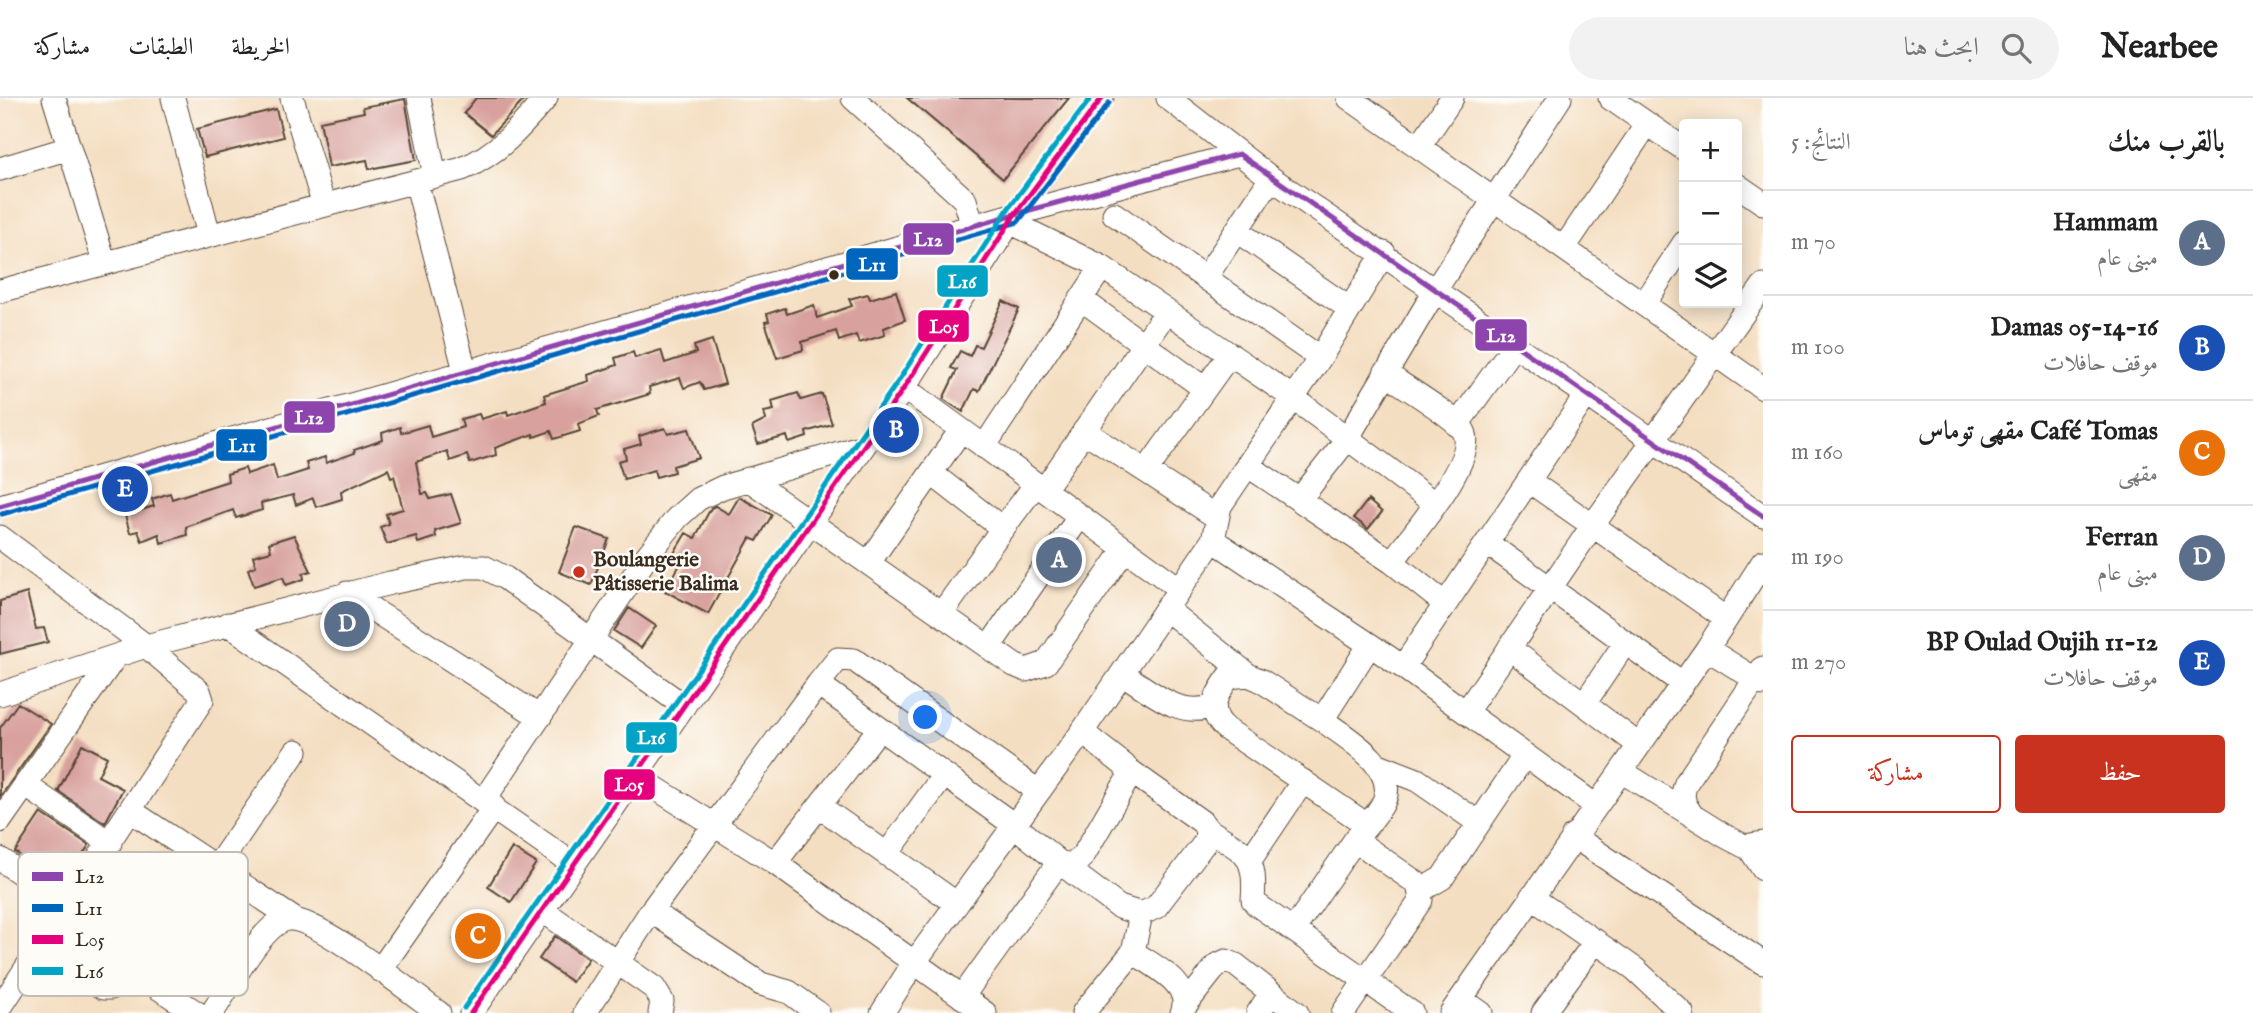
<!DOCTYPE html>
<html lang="ar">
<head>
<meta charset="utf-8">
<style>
	:root { --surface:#fff; --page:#f2f2f2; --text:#222; --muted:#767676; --line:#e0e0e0; --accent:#c8321e }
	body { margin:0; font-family:"IM FELL English",Amiri,serif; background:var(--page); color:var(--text); direction:rtl }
	.controls { position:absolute; right:21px; top:21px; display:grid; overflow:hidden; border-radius:7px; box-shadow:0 4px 18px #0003 }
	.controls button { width:63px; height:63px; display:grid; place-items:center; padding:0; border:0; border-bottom:2px solid var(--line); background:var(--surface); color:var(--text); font:35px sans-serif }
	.you { position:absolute; left:926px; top:620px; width:24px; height:24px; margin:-18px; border:5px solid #fff; border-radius:50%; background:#1a73e8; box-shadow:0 0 0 10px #1a73e833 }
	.badge { display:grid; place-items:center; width:46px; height:46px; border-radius:50%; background:var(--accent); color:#fff; font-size:23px; font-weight:700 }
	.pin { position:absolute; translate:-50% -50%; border:4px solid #fff; box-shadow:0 2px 7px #0006 }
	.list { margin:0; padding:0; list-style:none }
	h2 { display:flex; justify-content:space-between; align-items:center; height:91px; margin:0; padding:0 28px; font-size:30px }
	h2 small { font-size:23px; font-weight:400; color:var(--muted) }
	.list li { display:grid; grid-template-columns:46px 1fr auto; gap:21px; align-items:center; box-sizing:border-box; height:105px; padding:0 28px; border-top:2px solid var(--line) }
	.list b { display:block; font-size:26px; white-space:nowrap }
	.list p { margin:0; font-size:23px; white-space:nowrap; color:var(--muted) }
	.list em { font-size:23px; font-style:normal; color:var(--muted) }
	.actions { display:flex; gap:14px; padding:21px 28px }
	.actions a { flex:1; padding:16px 0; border:2px solid var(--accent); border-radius:7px; text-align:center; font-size:24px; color:var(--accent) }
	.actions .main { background:var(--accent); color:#fff }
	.icon { flex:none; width:38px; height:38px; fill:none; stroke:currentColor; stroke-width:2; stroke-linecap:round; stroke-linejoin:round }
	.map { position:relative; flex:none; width:1763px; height:915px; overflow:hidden; direction:ltr }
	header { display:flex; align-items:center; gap:42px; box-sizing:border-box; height:98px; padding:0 35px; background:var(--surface); border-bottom:2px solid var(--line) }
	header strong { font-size:33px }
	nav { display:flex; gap:38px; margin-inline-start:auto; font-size:24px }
	.search { width:490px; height:63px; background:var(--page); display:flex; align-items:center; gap:18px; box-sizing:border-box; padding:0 24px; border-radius:38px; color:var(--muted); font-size:26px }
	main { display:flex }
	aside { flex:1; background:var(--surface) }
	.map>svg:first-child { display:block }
	.building { fill:#d8a19e }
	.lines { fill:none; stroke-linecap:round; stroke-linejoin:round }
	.minor-casing { stroke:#574536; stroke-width:25 }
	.minor { stroke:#fff; stroke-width:23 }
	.bus-1-casing { stroke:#fdfcf7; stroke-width:10 }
	.bus-2-casing { stroke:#fdfcf7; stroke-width:10 }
	.bus-3-casing { stroke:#fdfcf7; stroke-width:10 }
	.bus-4-casing { stroke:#fdfcf7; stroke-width:10 }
	.bus-1 { stroke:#8e44ad; stroke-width:5 }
	.bus-2 { stroke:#0065bd; stroke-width:5 }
	.bus-3 { stroke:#e5007d; stroke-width:5 }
	.bus-4 { stroke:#03a3c5; stroke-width:5 }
	.bus-dot { fill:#3b2a1e; stroke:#fdfcf7; stroke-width:2.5 }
	.poi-dot { fill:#c8321e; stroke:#fdfcf7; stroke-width:2.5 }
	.labels { text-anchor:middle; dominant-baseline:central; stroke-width:5; stroke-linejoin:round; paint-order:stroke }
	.poi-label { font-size:21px; font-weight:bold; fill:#3b2a1e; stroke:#fdfcf7; text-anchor:start }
	.key { fill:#fdfcf7; stroke:#c3bdb6; stroke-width:2 }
	.key-label { font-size:19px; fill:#3b2a1e }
	.line-badge { stroke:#fdfcf7; stroke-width:2.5 }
	.badge-label { font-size:19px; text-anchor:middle; font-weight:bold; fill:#fff }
</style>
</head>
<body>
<header>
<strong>Nearbee</strong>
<div class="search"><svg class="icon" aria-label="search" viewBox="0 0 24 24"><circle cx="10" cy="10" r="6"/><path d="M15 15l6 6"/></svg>ابحث هنا</div>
<nav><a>الخريطة</a><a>الطبقات</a><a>مشاركة</a></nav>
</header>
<main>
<aside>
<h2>بالقرب منك<small>النتائج: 5</small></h2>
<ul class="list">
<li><span class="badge" style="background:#5c6f8a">A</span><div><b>Hammam</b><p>مبنى عام</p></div><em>70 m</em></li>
<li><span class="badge" style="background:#1a4fb4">B</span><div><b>05-14-16 Damas</b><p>موقف حافلات</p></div><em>100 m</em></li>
<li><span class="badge" style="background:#e8710a">C</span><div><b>Café Tomas مقهى توماس</b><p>مقهى</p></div><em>160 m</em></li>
<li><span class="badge" style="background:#5c6f8a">D</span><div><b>Ferran</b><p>مبنى عام</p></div><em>190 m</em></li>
<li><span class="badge" style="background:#1a4fb4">E</span><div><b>11-12 BP Oulad Oujih</b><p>موقف حافلات</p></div><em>270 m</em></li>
</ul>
<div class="actions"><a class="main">حفظ</a><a>مشاركة</a></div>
</aside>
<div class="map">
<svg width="1763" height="915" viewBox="0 0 1763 915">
	<rect width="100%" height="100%" fill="#fdfcf7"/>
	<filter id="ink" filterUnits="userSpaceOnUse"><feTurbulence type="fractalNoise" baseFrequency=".0143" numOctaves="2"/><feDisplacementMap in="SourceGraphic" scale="14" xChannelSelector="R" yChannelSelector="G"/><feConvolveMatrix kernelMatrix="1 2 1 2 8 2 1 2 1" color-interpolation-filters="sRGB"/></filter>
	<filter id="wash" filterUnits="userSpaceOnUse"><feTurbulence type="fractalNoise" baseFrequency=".00686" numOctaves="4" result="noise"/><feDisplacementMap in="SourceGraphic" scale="28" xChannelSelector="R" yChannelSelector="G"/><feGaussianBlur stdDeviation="1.57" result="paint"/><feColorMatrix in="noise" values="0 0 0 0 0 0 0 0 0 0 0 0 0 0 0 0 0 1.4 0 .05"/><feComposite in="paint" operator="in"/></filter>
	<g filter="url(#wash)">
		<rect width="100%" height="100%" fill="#f4dec1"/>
		<g id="blocks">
			<path class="building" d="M 476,0 L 526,0 L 491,37 L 464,15 Z
				M 907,0 L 1069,0 L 1003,81 Z
				M 405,1 L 416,62 L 369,71 L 367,62 L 329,69 L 320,23 L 364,14 L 363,9 Z
				M 276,11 L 283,39 L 205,59 L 197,31 Z
				M 896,193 L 905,222 L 884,230 L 885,237 L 859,245 L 856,237 L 839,243 L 836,233 L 802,244 L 803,252 L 777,260 L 765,224 L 769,223 L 767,216 L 785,210 L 787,216 L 814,207 L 817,220 L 852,208 L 849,201 L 868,196 L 870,201 Z
				M 1003,203 L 1019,211 L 979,293 L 974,291 L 963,314 L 943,301 L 957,272 L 951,270 L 960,253 L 970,258 L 975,247 L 981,249 Z
				M 712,242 L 725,286 L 704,292 L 700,284 L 684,290 L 680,280 L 649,289 L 650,296 L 597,312 L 599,318 L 578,326 L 580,333 L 554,341 L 551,333 L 534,339 L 533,336 L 495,350 L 496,357 L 470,365 L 467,357 L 450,363 L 447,353 L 416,364 L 422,396 L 427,395 L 430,401 L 451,396 L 461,425 L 435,433 L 436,439 L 418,445 L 416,438 L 387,446 L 380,429 L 389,426 L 386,416 L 403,411 L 394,378 L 391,379 L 388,371 L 341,393 L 342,401 L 316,409 L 313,400 L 296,407 L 293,397 L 261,405 L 262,412 L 236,420 L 233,412 L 186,429 L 187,437 L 161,445 L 159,436 L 142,443 L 138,433 L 130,435 L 125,417 L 154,408 L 152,401 L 170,395 L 172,401 L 228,383 L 227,376 L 245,370 L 247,376 L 273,367 L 277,382 L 308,372 L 306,365 L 325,359 L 326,365 L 355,355 L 354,352 L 383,342 L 382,335 L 400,329 L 401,335 L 428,327 L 431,339 L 463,329 L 461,321 L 479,316 L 481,321 L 507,313 L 508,317 L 546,304 L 544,297 L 589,283 L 588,277 L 617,267 L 615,260 L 633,254 L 635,260 L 661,252 L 665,265 L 696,255 L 694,248 Z
				M 798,295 L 801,302 L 822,296 L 832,326 L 806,334 L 807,339 L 789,345 L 787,338 L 758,346 L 752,329 L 766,322 L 764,314 L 774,312 L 772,303 Z
				M 665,330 L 668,336 L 689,331 L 699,360 L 673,368 L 674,374 L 656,379 L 654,372 L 624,381 L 618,363 L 626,361 L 624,351 L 641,346 L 639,338 Z
				M 739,399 L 772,417 L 757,443 L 750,440 L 708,516 L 665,493 L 681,465 L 671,460 L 686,435 L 695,440 L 711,410 L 715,408 L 729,416 Z
				M 1368,402 L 1382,414 L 1368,431 L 1354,420 Z
				M 576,429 L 609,441 L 591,487 L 559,474 Z
				M 294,437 L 311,473 L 303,475 L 304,481 L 286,487 L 283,479 L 254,488 L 248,471 L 256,468 L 253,458 L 271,453 L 269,445 Z
				M 27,495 L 36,531 L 44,530 L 48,544 L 0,556 L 0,503 Z
				M 629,510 L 656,528 L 641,550 L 614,533 Z
				M 18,605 L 51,626 L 0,699 L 0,630 Z
				M 82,646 L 107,659 L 98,678 L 123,691 L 105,725 L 58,693 Z
				M 41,715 L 89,747 L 63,788 L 15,754 Z
				M 512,750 L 536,765 L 511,804 L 488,789 Z
				M 470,817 L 490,829 L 474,853 L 454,841 Z
				M 555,838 L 588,861 L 572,884 L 539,861 Z"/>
		</g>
	</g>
	<g filter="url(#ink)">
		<use href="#blocks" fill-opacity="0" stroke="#574536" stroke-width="2"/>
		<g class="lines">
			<g class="minor-casing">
				<path id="minor" d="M 54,0 L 104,163
					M 173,0 L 209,137
					M 292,0 L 323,105
					M 419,0 L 435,78
					M 853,0 L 965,102 L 973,129
					M 1168,0 L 1271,80 L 1763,418
					M 1349,0 L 1763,290
					M 1610,0 L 1684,51
					M 1419,49 L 1452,0
					M 0,71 L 69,50
					M 416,83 L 465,273
					M 1737,87 L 1763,105
					M 1114,116 L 1320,260
					M 1010,124 L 1102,169 L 1292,299 L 1434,405
					M 1237,133 L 1350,211
					M 1564,150 L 1647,26
					M 1206,179 L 1271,80
					M 0,193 L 462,71 C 498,56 521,29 546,0
					M 1081,201 L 1205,291
					M 1644,206 L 1684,145
					M 1385,275 C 1402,287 1454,318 1463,332 C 1481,359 1409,440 1392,464
					M 904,290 L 1180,491
					M 1457,327 L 1515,246
					M 1084,333 L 1215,418
					M 984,349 L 1102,169
					M 1247,367 L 1392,464 L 1445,506
					M 1146,373 L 1230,256
					M 931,375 L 998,427 L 1000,434 L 942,515
					M 748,381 L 1014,567 L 1026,572 L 1046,565 L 1125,451
					M 1529,383 L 1725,520
					M 1044,392 L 1166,214
					M 1300,401 L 1347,341 L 1436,191 L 1560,0
					M 0,408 L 1015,116 L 1239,56
					M 1000,434 L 1036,386
					M 0,439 L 146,548 L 199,593 L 202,602 L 0,910
					M 1213,442 L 1403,569 L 1596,708
					M 1487,445 L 1682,585
					M 870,463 L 961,332
					M 347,495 L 540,619
					M 1166,511 L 1248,577
					M 228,526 L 573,766
					M 989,549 L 1080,418
					M 1509,550 L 1639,647
					M 1707,551 L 1763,586
					M 1403,569 L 1587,296
					M 1123,576 C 1151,593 1179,621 1213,608
					M 0,596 L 146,548 L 390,485 L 466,469 L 484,469 L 505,480 L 684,608
					M 1584,606 L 1625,545
					M 1466,614 L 1593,427 L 1763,188
					M 1322,622 L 1260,582 L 1248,577 L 1229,579 C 1215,598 1206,613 1226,631 L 1367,727
					M 1376,666 L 1417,682 L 1479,725
					M 1621,673 L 1725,738 L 1744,748 L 1763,745
					M 636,678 L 775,765 L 985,915
					M 25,687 L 110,745
					M 1038,693 L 854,562 L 838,561 L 818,586 L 1014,727 L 1059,764 C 1071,768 1075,766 1083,758 L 1130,677 L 1124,667 L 1082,634
					M 484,702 L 647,458 L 677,420 L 698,401 L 723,389 L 863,348
					M 819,708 L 957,806
					M 131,713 L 294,821
					M 1692,717 C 1683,705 1681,698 1686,685 L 1763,570
					M 0,723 L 115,559
					M 1207,731 C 1244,755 1257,754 1253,802 L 1256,806 L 1412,915
					M 1573,738 L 1763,865
					M 1748,748 L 1763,771
					M 887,756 L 944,677
					M 0,761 L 68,808
					M 1250,762 L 1303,683
					M 775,765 L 878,632
					M 216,770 L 296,653
					M 1420,793 L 1442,780 L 1525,657
					M 1531,799 L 1635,871 L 1682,915
					M 542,812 L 654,890 L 662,903 L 660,915
					M 651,813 L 761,886 L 789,894 L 818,915
					M 1294,831 L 1355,742
					M 40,850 L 103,890 L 111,890 L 127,877 L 137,876 L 197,915
					M 1133,854 C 1153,868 1194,886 1182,915
					M 380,872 L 494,709
					M 132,876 L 205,762
					M 962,899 L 1059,764 L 1119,809 L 1141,816 L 1156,809 L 1206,743 L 1207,731 L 1202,724 L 1129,672
					M 1461,901 L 1481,915
					M 1184,909 L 1217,867 L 1226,863 L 1236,867 L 1297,915
					M 212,915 C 227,893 260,830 284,822 C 310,813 414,897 439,915
					M 471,915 L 904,290 L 1015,116 L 1102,0
					M 585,915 L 651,813 L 818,586
					M 882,915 L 914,865 L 1082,634 L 1213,442 L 1220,408 L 1320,260 L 1384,155
					M 1083,915 L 1133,854 L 1141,816
					M 1258,915 L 1271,895
					M 1343,915 L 1421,802 L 1418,786 L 1355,742 C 1364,730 1378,717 1384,703 C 1399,669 1344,638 1322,622 L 1369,548
					M 1451,915 L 1707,551 L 1763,464
					M 1543,915 L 1596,843"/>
			</g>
			<use href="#minor" class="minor"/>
			<g class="bus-1-casing">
				<path id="bus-1" d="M 1239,56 L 1763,418
					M 0,408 L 1015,116 L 1239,56"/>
			</g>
			<g class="bus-2-casing">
				<path id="bus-2" d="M 2,416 L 1018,124 L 1109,5"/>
			</g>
			<g class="bus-3-casing">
				<path id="bus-3" d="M 471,915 L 904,290 L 1015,116 L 1102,0"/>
			</g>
			<g class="bus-4-casing">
				<path id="bus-4" d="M 464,910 L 897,285 L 1008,111 L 1091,0"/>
			</g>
			<use href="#bus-1" class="bus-1"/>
			<use href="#bus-2" class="bus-2"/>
			<use href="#bus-3" class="bus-3"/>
			<use href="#bus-4" class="bus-4"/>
		</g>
	</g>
	<circle class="bus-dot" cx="834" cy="177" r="6"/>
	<circle class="poi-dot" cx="579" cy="474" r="7"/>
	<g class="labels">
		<g class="poi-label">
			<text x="593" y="462">Boulangerie<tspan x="593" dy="24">Pâtisserie Balima</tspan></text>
		</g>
	</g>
	<rect x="18" y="754" width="230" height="144" rx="10" class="key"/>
	<rect x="32" y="774" width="31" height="9" fill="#8e44ad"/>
	<rect x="32" y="806" width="31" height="8" fill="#0065bd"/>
	<rect x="32" y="837" width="31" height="9" fill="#e5007d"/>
	<rect x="32" y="869" width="31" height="8" fill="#03a3c5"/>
	<g class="key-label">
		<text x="75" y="785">L12</text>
		<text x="75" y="817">L11</text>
		<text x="75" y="848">L05</text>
		<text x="75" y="880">L16</text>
	</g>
	<g class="line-badge">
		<rect x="902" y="124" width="53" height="34" rx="7" fill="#8e44ad"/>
		<rect x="845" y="149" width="54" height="34" rx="7" fill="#0065bd"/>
		<rect x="936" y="166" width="53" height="34" rx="7" fill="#03a3c5"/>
		<rect x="917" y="211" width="53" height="34" rx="7" fill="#e5007d"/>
		<rect x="1474" y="220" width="54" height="34" rx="7" fill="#8e44ad"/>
		<rect x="283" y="302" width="53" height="34" rx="7" fill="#8e44ad"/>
		<rect x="215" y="330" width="53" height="34" rx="7" fill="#0065bd"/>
		<rect x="625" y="623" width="53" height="33" rx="7" fill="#03a3c5"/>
		<rect x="603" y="670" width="53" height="33" rx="7" fill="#e5007d"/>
	</g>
	<g class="badge-label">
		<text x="928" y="148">L12</text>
		<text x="872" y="173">L11</text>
		<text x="962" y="190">L16</text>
		<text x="944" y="235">L05</text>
		<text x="1501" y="244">L12</text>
		<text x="309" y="326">L12</text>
		<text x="242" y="354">L11</text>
		<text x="651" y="646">L16</text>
		<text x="629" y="693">L05</text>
	</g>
</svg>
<div class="controls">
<button>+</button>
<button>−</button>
<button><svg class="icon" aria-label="layers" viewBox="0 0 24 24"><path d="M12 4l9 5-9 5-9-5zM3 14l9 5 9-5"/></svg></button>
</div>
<div class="you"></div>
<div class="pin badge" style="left:1059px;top:462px;background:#5c6f8a">A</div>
<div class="pin badge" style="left:896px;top:332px;background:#1a4fb4">B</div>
<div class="pin badge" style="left:478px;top:838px;background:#e8710a">C</div>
<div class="pin badge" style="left:347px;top:526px;background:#5c6f8a">D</div>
<div class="pin badge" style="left:125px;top:391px;background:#1a4fb4">E</div>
</div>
</main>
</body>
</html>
